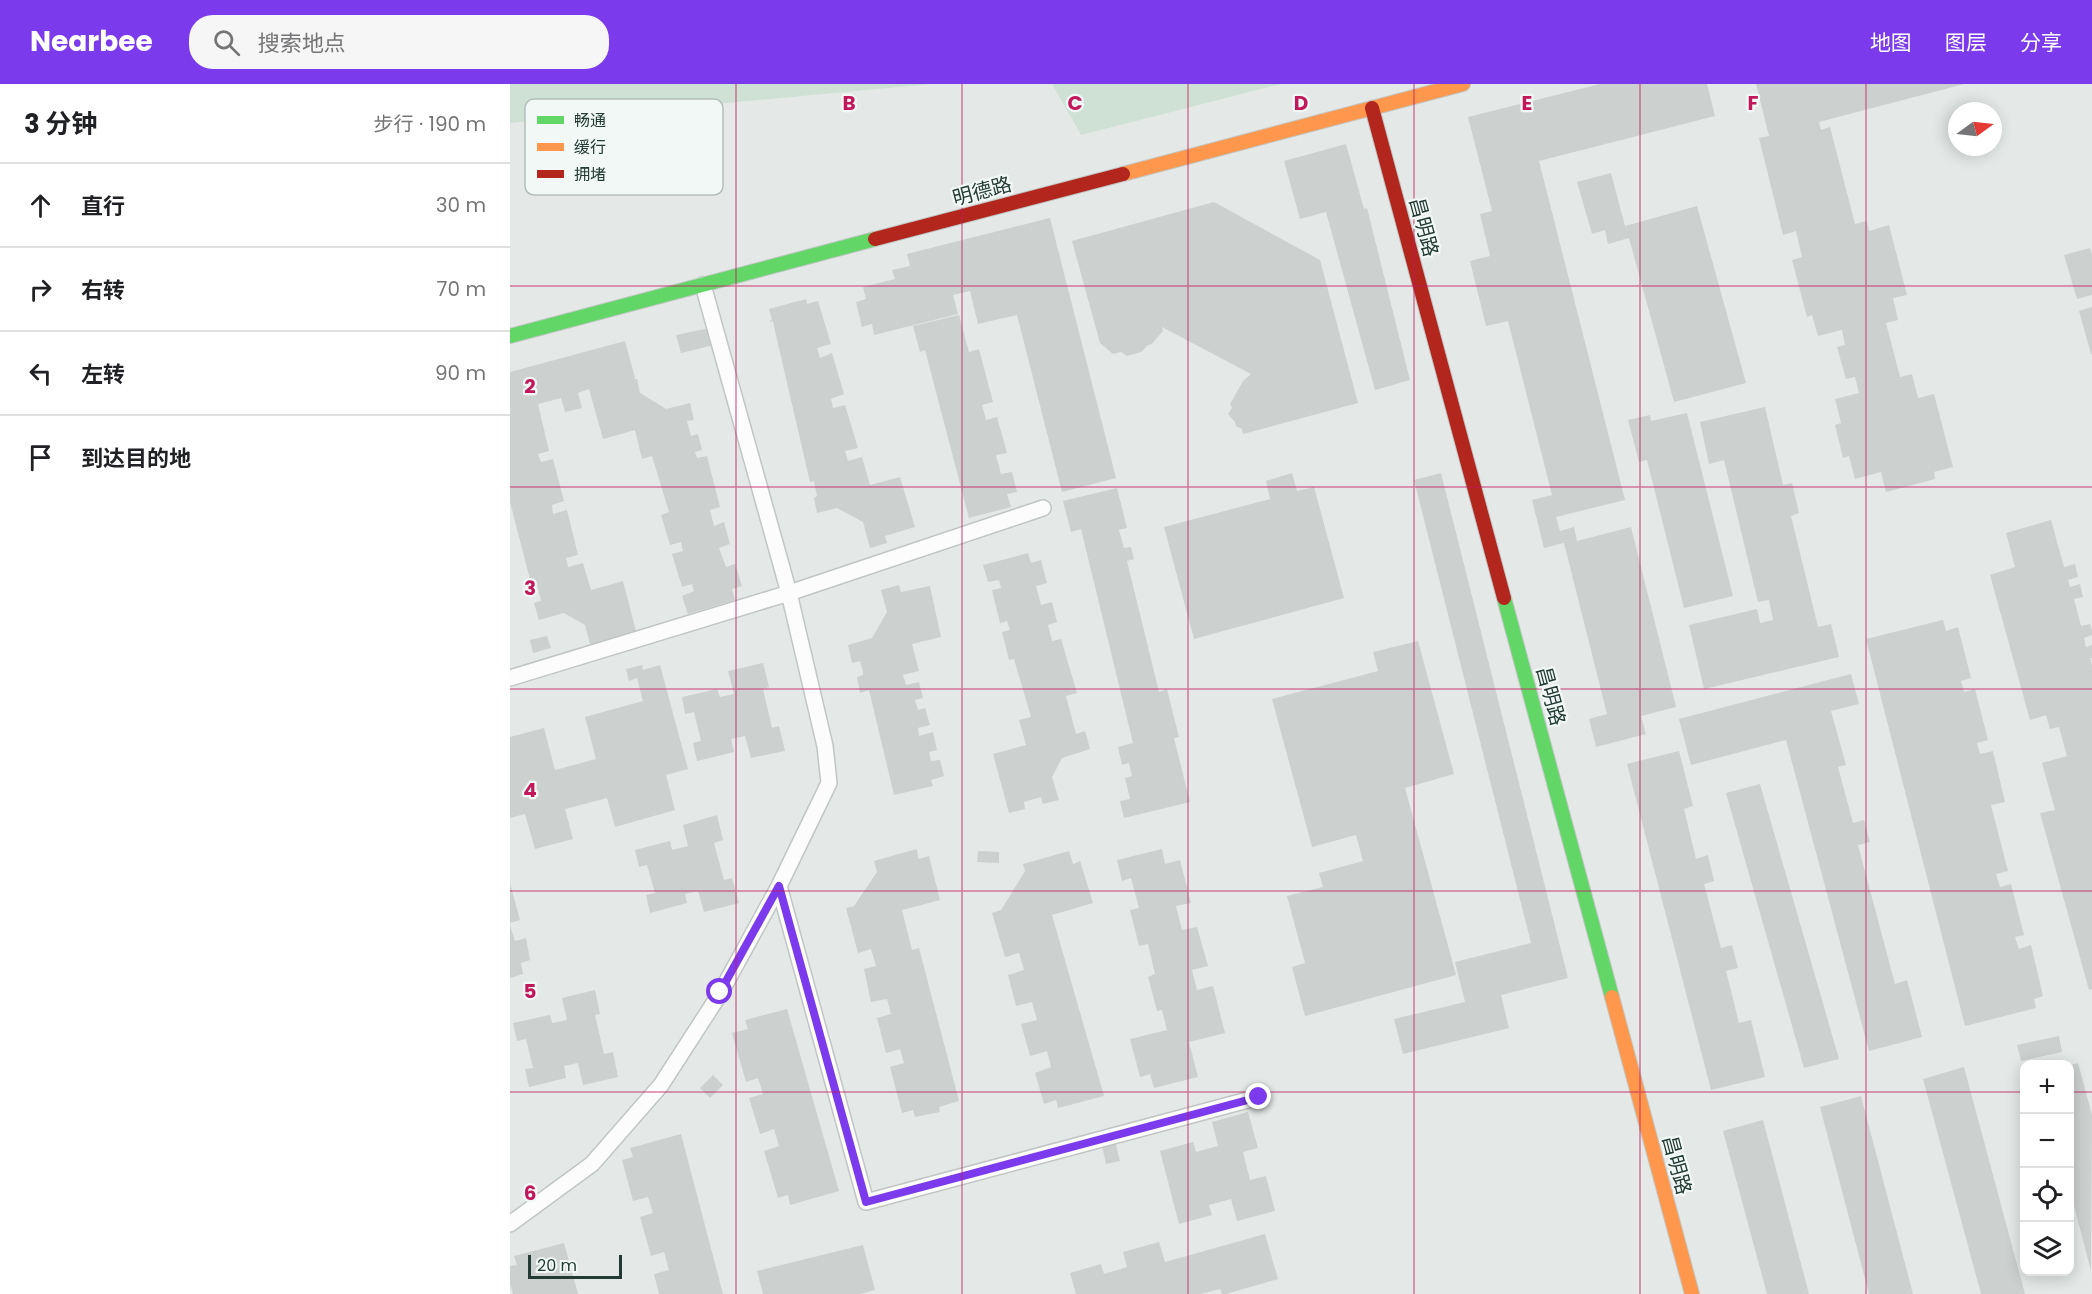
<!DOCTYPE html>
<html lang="zh">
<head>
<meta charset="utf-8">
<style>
	:root { --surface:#fff; --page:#f6f6f6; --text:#202124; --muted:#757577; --line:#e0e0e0; --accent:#7c3aed }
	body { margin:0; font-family:Poppins,"Noto Sans SC",sans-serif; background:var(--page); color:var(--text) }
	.controls { position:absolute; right:18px; bottom:18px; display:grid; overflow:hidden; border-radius:12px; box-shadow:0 3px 15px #0003 }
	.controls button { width:54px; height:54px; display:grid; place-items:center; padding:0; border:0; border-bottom:2px solid var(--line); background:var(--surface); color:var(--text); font:30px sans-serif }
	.compass { position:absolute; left:1438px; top:18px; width:54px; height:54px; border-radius:50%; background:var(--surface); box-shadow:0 3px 15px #0003; rotate:75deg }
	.scale { position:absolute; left:18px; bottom:15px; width:94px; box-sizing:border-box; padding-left:6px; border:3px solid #233b35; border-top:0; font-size:16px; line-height:21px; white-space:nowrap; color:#233b35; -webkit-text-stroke:4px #f2f8f5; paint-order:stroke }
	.stop { position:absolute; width:18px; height:18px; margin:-14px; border:4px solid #7c3aed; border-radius:50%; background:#fff }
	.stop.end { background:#7c3aed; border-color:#fff; box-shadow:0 2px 6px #0008 }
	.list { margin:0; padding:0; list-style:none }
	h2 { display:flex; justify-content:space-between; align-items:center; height:78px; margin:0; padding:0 24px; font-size:26px }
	h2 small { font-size:20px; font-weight:400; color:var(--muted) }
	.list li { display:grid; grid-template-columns:39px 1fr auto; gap:18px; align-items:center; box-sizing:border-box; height:84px; padding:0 24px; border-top:2px solid var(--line) }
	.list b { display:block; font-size:22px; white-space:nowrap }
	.list em { font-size:20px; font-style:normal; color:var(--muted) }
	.icon { flex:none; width:33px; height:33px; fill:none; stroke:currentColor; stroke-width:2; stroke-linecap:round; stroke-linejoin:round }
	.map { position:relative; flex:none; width:1582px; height:1210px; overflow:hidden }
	header { display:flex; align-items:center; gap:36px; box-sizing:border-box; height:84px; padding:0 30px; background:var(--accent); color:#fff }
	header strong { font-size:28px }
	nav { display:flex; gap:33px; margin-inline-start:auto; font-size:21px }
	.search { width:420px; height:54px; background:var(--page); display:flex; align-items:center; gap:15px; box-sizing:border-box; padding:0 21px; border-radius:24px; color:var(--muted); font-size:22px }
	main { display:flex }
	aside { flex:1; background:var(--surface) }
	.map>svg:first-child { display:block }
	.green { fill:#cee1d4 }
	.building { fill:#ccd0ce }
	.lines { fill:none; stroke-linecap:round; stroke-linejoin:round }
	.lane-casing { stroke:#c1c6c4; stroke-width:18 }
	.fast-casing { stroke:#c0c6c4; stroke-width:16 }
	.slow-casing { stroke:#c0c6c4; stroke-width:16 }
	.jam-casing { stroke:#c0c6c4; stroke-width:16 }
	.lane { stroke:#fbfcfb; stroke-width:15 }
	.fast { stroke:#63d668; stroke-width:14 }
	.slow { stroke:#ff974d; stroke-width:14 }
	.jam { stroke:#b3261e; stroke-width:14 }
	.route { stroke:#7c3aed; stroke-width:8 }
	.grid { fill:none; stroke:#c2185b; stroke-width:1.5; stroke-opacity:0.55 }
	.labels { text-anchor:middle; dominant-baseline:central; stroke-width:4.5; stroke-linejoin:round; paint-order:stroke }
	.street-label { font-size:20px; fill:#233b35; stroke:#f2f8f5 }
	.key { fill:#f2f8f5; stroke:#b4bfbb; stroke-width:1.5 }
	.key-label { font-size:16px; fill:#233b35 }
	.grid-label { font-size:20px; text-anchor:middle; font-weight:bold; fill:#c2185b; stroke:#f2f8f5; stroke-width:4.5; stroke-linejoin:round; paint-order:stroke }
</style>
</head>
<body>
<header>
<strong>Nearbee</strong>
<div class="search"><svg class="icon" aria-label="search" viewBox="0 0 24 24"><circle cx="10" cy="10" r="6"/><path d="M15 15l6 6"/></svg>搜索地点</div>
<nav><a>地图</a><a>图层</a><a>分享</a></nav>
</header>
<main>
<aside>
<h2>3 分钟<small>步行 · 190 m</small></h2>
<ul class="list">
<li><svg class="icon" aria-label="ahead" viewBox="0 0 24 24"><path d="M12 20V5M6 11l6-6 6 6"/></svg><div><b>直行</b></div><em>30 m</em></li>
<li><svg class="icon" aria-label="right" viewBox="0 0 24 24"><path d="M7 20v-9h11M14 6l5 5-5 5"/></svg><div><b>右转</b></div><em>70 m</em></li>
<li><svg class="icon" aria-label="left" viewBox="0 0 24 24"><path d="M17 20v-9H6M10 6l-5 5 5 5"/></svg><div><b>左转</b></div><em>90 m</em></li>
<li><svg class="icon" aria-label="arrive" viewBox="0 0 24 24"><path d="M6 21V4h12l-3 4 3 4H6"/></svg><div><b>到达目的地</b></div></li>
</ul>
</aside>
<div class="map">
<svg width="1582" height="1210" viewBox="0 0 1582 1210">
	<rect width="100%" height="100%" fill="#e4e9e7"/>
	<path class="green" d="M 0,0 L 421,0 L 0,39 Z
		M 542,0 L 771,0 L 571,51 Z"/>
	<path class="building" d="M 1090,0 L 1197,0 L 1205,32 L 1029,77 L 1115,416 L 1046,433 L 1050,447 L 1064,443 L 1067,457 L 1121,443 L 1166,623 L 1131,632 L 1136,650 L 1086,663 L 1079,635 L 1097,630 L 1054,459 L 1034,464 L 1022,416 L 1042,411 L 998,237 L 976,242 L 960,177 L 980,172 L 970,130 L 982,127 L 958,33 Z
		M 1246,0 L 1454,0 L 1309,38 L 1311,46 L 1320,43 L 1345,140 L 1357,137 L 1359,147 L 1379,141 L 1397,211 L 1383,214 L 1388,236 L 1376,239 L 1390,293 L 1402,290 L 1408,314 L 1424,310 L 1443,383 L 1424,388 L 1425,395 L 1376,408 L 1371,388 L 1345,395 L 1339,372 L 1333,374 L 1325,341 L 1331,339 L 1325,315 L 1349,309 L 1345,293 L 1336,295 L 1327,263 L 1335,261 L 1332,246 L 1308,252 L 1302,231 L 1297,233 L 1282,176 L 1292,173 L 1286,147 L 1273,151 L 1249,54 L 1259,52 Z
		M 836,60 L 854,125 L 857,124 L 900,296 L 865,306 L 816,128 L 790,135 L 774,77 Z
		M 1101,89 L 1115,142 L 1187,122 L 1236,299 L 1164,318 L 1119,154 L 1098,160 L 1095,146 L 1082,150 L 1067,98 Z
		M 704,118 L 810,176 L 848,319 L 733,350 L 732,345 L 726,342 L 725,338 L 718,330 L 722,324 L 720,320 L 733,297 L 741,290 L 652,243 L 653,247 L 642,260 L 638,261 L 631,268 L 617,272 L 611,268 L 603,270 L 590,259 L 562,157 Z
		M 540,134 L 606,394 L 552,408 L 507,231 L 468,240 L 460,207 L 443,211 L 448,230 L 364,251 L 362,240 L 352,243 L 346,218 L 356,215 L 353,203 L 385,195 L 382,186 L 400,182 L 397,170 Z
		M 1580,164 L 1582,170 L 1582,211 L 1567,215 L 1554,171 Z
		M 296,215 L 297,220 L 308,217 L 321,260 L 307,264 L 310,274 L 322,269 L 334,310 L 321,315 L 323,324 L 335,321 L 348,364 L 335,367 L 338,377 L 352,373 L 360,401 L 390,393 L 405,443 L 375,452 L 377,459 L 360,464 L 353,438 L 327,424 L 307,429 L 304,414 L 307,412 L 304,397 L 300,398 L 265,247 L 263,237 L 259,238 L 262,235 L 259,225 Z
		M 1582,223 L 1582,270 L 1581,270 L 1569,227 Z
		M 449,231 L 459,268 L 469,265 L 483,318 L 472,321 L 476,336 L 487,333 L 497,369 L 486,371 L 491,390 L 502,388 L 507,408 L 497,410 L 501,423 L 459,434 L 415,266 L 410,268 L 403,242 Z
		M 200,244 L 204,261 L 171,269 L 166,251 Z
		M 115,257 L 125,294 L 123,295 L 127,295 L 130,309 L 156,325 L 180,319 L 184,336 L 177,337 L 181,352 L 188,350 L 192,366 L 185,368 L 187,374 L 197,372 L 210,423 L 200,426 L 204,442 L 214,438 L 220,460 L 209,464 L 216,483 L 225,480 L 232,502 L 222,505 L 225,516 L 178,530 L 172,512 L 184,507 L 182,500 L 172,503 L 162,470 L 173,467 L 171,458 L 160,461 L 151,431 L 159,428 L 142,372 L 132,375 L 125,346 L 93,355 L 79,305 L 68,309 L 72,324 L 55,328 L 51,314 L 28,320 L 39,367 L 28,370 L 31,378 L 43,375 L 54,417 L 42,421 L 43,430 L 57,426 L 68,471 L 56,474 L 58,483 L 73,479 L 81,506 L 113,497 L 128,555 L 82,567 L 75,541 L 54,529 L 29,536 L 24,519 L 31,517 L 27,501 L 22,503 L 0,418 L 0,288 Z
		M 1255,323 L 1273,401 L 1282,399 L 1289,429 L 1281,432 L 1308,543 L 1321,540 L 1329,573 L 1194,605 L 1179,541 L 1247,525 L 1250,539 L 1263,536 L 1259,516 L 1248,518 L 1214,376 L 1199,380 L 1190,338 Z
		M 1177,329 L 1223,512 L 1174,524 L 1137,376 L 1129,378 L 1118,336 L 1140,331 L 1141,337 Z
		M 782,389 L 787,407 L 804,403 L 834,514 L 684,555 L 654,443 L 760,415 L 756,397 Z
		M 931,389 L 1058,894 L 991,911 L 999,944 L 893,970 L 884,935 L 955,918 L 945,878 L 1021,859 L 904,396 Z
		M 607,404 L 617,444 L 609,446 L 614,464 L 621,463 L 624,475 L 617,477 L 649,608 L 657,605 L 669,653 L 664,654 L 680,718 L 614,734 L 610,717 L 620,715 L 615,694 L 622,692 L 619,679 L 612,681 L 608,663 L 623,659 L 571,445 L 561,448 L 553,417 Z
		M 1541,436 L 1554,483 L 1565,480 L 1568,493 L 1558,496 L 1560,503 L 1570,500 L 1573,513 L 1564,515 L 1571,542 L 1580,540 L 1582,546 L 1582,551 L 1574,554 L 1576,563 L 1582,561 L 1582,574 L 1580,574 L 1582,582 L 1582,905 L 1579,906 L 1530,729 L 1545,726 L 1532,679 L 1557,672 L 1549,643 L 1540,645 L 1536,631 L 1520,636 L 1480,491 L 1505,483 L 1496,449 Z
		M 518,469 L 521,479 L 531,476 L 537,499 L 526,502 L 531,521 L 542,518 L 547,538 L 538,541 L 542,557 L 551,555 L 567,609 L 556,612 L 566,650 L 575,647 L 580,665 L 552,674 L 542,693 L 549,716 L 533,720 L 531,713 L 514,718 L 515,725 L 499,729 L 483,670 L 516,661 L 509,636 L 521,633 L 504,575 L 499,576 L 492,548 L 500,546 L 497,537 L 490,539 L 482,506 L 491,504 L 489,496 L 478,498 L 473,481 Z
		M 389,501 L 391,508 L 420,502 L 431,553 L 402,560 L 409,587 L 393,591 L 396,601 L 409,598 L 413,614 L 405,616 L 408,626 L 415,624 L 420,641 L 408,644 L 409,652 L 423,648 L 427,666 L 419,668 L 421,677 L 430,676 L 434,692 L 421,696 L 423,702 L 384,711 L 359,606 L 350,609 L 347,593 L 353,591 L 353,588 L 350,577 L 342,579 L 338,561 L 362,554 L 377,528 L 371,506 Z
		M 1433,536 L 1436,547 L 1448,543 L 1461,594 L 1451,597 L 1454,608 L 1465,605 L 1478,656 L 1467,659 L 1470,670 L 1483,667 L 1495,718 L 1481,721 L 1498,787 L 1486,790 L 1490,803 L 1501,800 L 1514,851 L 1505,853 L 1509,865 L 1521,861 L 1533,912 L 1524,915 L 1526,924 L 1455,942 L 1356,555 Z
		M 37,552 L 41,564 L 23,569 L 20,556 Z
		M 908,557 L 944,690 L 895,704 L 946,891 L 795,932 L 782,883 L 795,879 L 777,812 L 813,803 L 809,789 L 853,777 L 846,751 L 802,763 L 762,615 L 868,587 L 863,568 Z
		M 253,579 L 259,603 L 253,605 L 262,644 L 269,642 L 275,667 L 241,674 L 235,652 L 221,655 L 224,668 L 187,677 L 183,659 L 191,657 L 184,628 L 175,630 L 172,613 L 207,605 L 210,613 L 224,610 L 218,587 Z
		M 132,581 L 133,586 L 150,581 L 178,685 L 156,691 L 165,726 L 105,743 L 97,714 L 55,725 L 63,755 L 25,765 L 15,730 L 0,734 L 0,653 L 34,644 L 45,686 L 86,675 L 75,633 L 133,617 L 127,594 L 119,597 L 116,585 Z
		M 1341,590 L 1349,620 L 1321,627 L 1336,681 L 1328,683 L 1343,739 L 1354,736 L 1360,758 L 1348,761 L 1385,900 L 1397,896 L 1412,953 L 1359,967 L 1276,656 L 1181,681 L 1169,635 Z
		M 1169,667 L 1183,722 L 1174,725 L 1186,775 L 1198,771 L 1204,797 L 1194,800 L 1211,864 L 1222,861 L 1228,884 L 1216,887 L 1229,939 L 1241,936 L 1255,993 L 1201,1006 L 1117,680 Z
		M 1250,700 L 1329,975 L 1294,984 L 1216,709 Z
		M 207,731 L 213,756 L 204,759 L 214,796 L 222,794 L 229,819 L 194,828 L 188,807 L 175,810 L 177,819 L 140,829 L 136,811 L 145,809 L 137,781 L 129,783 L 125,766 L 160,757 L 162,766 L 178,762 L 173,741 Z
		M 407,765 L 408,775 L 419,772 L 430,816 L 392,826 L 402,866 L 409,864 L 449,1017 L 429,1023 L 430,1028 L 405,1033 L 403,1026 L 392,1029 L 380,983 L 394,979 L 390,965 L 376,969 L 367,934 L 381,930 L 377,915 L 361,918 L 354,885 L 366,882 L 361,865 L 348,869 L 336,824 L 344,822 L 367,788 L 364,777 Z
		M 652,765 L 655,780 L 670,776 L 681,819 L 666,822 L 672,846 L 687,843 L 698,882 L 682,886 L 687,906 L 703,902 L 715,949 L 679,958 L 688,993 L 644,1004 L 640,990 L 630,993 L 620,955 L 657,946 L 652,926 L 647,927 L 638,893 L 645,890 L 638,860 L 629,862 L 620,826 L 629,824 L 621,794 L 612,797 L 607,776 Z
		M 468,767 L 489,768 L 489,779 L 467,778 Z
		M 559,767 L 563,780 L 570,777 L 583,819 L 542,831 L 594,1012 L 548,1024 L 546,1016 L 534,1020 L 525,989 L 541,983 L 537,967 L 520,972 L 511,940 L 527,936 L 522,918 L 506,922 L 498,891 L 514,886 L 509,869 L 495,873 L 482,829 L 491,826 L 515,787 L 513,780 Z
		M 0,799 L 10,836 L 0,839 Z
		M 0,841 L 5,857 L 16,854 L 20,876 L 11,879 L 13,890 L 0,894 Z
		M 85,906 L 90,930 L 85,931 L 94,970 L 103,968 L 108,993 L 73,1001 L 68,979 L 54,982 L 56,994 L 19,1003 L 15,985 L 23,984 L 16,955 L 7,957 L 3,939 L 40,931 L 42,939 L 57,936 L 52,914 Z
		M 277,925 L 329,1107 L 280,1121 L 278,1111 L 268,1114 L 254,1067 L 269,1062 L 264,1045 L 250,1050 L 239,1014 L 253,1010 L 248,994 L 236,998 L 222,949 L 238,945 L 235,936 Z
		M 1549,952 L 1552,968 L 1511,977 L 1507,961 Z
		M 1568,979 L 1582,1031 L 1581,1187 L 1560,1106 L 1560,981 Z
		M 1454,983 L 1515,1210 L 1471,1210 L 1413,995 Z
		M 203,991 L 213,1001 L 200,1014 L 190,1004 Z
		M 1351,1012 L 1403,1210 L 1359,1210 L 1310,1023 Z
		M 738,1028 L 748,1064 L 733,1068 L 740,1096 L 756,1092 L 765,1127 L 727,1137 L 721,1115 L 699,1121 L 702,1131 L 669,1140 L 650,1067 L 683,1058 L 686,1068 L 708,1062 L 702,1038 Z
		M 1253,1036 L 1299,1210 L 1257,1210 L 1213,1047 Z
		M 603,1049 L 610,1077 L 596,1080 L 590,1052 Z
		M 171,1050 L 213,1210 L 149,1210 L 144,1190 L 159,1186 L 154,1168 L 141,1172 L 130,1133 L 143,1129 L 138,1113 L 123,1117 L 112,1076 L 123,1073 L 120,1064 Z
		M 755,1150 L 768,1195 L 716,1210 L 712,1210 L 710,1205 L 691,1210 L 566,1210 L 560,1189 L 591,1180 L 594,1190 L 617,1183 L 613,1168 L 649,1158 L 655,1178 Z
		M 54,1159 L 68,1210 L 3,1210 L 0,1200 L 0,1182 L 7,1181 L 4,1172 Z
		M 353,1161 L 365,1206 L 350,1210 L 253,1210 L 247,1187 Z"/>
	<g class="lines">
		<g class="lane-casing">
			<path id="lane" d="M 0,594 L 279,509 L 533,424
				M 269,802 L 356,1118 L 749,1013
				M 0,1140 L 82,1080 L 151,1001 L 211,908 L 269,802 L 319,699 L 315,662 L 279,509 L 193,201"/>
		</g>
		<g class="fast-casing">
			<path id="fast" d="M 0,252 L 365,155
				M 994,514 L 1102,913"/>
		</g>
		<g class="slow-casing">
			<path id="slow" d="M 613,90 L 953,0
				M 1102,913 L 1182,1210"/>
		</g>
		<g class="jam-casing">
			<path id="jam" d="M 862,24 L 994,514
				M 365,155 L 613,90"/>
		</g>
		<use href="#lane" class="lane"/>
		<use href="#fast" class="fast"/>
		<use href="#slow" class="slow"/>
		<use href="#jam" class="jam"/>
	</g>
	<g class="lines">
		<path class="route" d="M 210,908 L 269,802 L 356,1118 L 749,1013"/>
	</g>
	<path class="grid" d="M 226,0 L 226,1210M 452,0 L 452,1210M 678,0 L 678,1210M 904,0 L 904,1210M 1130,0 L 1130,1210M 1356,0 L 1356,1210M 0,202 L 1582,202M 0,403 L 1582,403M 0,605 L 1582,605M 0,807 L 1582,807M 0,1008 L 1514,1008M 1560,1008 L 1582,1008"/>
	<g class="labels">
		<g class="street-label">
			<text transform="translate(472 107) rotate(-15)">明德路</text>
			<text transform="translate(914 143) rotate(75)">昌明路</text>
			<text transform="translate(1041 612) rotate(75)">昌明路</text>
			<text transform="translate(1167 1081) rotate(75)">昌明路</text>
		</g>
	</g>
	<rect x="15" y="15" width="198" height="96" rx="9" class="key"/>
	<rect x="27" y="32" width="27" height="8" fill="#63d668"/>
	<rect x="27" y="59" width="27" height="8" fill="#ff974d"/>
	<rect x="27" y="86" width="27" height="8" fill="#b3261e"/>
	<g class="key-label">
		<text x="64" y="42">畅通</text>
		<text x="64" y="69">缓行</text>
		<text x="64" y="96">拥堵</text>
	</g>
	<g class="grid-label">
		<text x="339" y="26">B</text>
		<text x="565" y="26">C</text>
		<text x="791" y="26">D</text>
		<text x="1017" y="26">E</text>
		<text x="1243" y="26">F</text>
		<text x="20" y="309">2</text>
		<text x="20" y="511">3</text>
		<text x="20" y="713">4</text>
		<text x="20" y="914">5</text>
		<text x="20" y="1116">6</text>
	</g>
</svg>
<div class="controls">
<button>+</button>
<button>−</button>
<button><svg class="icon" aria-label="locate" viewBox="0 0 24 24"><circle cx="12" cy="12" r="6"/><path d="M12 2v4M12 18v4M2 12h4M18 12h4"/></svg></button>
<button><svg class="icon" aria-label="layers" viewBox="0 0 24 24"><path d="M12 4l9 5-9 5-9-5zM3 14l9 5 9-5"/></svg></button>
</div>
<svg class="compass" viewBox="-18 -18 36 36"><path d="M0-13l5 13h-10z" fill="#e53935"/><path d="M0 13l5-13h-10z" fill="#757577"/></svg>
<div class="scale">20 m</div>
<div class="stop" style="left:210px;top:908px"></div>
<div class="stop end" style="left:749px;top:1013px"></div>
</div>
</main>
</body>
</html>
